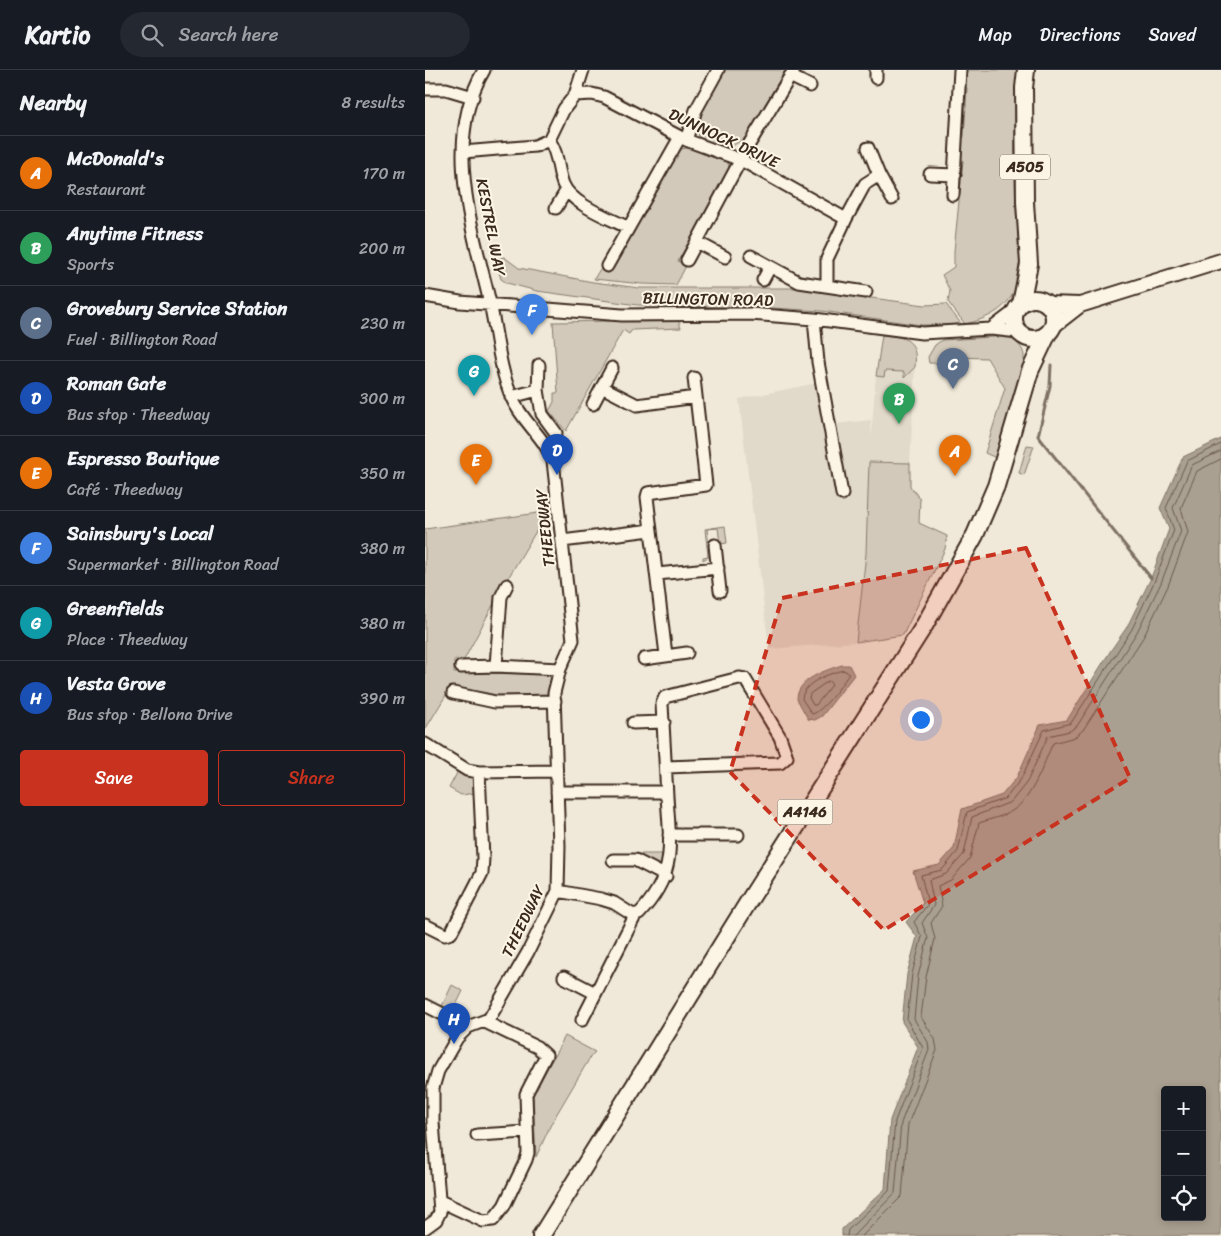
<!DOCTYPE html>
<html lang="en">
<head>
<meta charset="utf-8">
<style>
	:root { --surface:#171b24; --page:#242831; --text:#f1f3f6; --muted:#9ea1a6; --line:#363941; --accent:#c8321e }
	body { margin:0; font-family:Sriracha,sans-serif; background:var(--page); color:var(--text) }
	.controls { position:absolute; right:15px; bottom:15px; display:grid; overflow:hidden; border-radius:5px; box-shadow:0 2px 8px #0003 }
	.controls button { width:45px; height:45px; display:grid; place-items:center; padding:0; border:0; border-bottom:1px solid var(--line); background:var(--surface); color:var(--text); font:25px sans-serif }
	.you { position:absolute; left:495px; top:649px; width:18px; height:18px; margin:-12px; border:4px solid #fff; border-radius:50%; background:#1a73e8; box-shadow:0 0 0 8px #1a73e833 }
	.badge { display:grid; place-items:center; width:32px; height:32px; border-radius:50%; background:var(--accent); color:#fff; font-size:16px; font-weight:700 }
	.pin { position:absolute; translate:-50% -41px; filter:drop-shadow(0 1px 2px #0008) }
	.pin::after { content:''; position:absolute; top:26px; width:18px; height:15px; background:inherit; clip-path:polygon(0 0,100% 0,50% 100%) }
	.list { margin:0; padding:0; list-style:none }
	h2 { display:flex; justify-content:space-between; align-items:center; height:65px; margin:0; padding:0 20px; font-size:21px }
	h2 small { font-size:16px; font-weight:400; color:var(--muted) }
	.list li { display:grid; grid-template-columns:32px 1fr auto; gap:15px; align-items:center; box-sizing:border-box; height:75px; padding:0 20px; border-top:1px solid var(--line) }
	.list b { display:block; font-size:19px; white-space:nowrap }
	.list p { margin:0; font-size:16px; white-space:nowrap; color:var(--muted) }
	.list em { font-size:16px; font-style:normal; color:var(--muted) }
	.actions { display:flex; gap:10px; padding:15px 20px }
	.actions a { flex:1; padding:11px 0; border:1px solid var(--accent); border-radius:5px; text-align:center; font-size:18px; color:var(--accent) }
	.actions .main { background:var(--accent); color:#fff }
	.icon { flex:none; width:28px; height:28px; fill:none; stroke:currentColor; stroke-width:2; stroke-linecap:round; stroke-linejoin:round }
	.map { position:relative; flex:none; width:796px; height:1166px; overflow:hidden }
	header { display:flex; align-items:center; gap:30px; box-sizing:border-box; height:70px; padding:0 25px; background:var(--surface); border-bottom:1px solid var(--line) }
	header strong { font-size:24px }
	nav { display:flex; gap:28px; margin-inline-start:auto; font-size:18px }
	.search { width:350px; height:45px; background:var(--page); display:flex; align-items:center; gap:12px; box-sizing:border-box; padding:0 18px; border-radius:28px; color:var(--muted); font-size:19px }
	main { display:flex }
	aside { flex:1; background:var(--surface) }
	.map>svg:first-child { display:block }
	.built { fill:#e1d9c9 }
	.green { fill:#d2c9ba; stroke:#867a6c }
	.water { fill:#aaa091; stroke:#7e7163; fill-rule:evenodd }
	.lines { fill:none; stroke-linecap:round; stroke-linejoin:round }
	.shore { stroke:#67594c; stroke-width:1 }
	.stream { stroke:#7e7163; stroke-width:3 }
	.minor-casing { stroke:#3b2a1e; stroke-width:15 }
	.major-casing { stroke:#3b2a1e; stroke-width:18 }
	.highway-casing { stroke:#3b2a1e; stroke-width:20 }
	.minor { stroke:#fcf5e5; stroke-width:11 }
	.major { stroke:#fcf5e5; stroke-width:14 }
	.highway { stroke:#fcf5e5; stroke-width:16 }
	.marked { fill:#c8321e; fill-opacity:0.2; stroke:#c8321e; stroke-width:4; stroke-dasharray:10 6; stroke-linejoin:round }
	.labels { text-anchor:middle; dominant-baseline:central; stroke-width:4; stroke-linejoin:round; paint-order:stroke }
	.shield { fill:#fcf5e5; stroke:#75675a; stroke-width:1 }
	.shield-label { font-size:15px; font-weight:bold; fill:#3b2a1e }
	.street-label { font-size:16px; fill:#3b2a1e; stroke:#fcf5e5 }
</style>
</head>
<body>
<header>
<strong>Kartio</strong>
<div class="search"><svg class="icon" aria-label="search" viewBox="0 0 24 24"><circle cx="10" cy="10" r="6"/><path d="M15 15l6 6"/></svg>Search here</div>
<nav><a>Map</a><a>Directions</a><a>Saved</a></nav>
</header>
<main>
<aside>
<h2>Nearby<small>8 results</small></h2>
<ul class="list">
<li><span class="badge" style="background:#e8710a">A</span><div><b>McDonald's</b><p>Restaurant</p></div><em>170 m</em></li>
<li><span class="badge" style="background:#2e9e5b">B</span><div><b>Anytime Fitness</b><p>Sports</p></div><em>200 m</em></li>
<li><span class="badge" style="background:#5c6f8a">C</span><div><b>Grovebury Service Station</b><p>Fuel · Billington Road</p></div><em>230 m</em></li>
<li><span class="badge" style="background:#1a4fb4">D</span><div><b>Roman Gate</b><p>Bus stop · Theedway</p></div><em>300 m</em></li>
<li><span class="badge" style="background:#e8710a">E</span><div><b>Espresso Boutique</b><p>Café · Theedway</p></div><em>350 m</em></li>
<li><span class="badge" style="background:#3f7fe0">F</span><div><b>Sainsbury's Local</b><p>Supermarket · Billington Road</p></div><em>380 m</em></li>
<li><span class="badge" style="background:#0f9aa8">G</span><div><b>Greenfields</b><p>Place · Theedway</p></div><em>380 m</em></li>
<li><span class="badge" style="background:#1a4fb4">H</span><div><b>Vesta Grove</b><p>Bus stop · Bellona Drive</p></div><em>390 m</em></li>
</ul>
<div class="actions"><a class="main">Save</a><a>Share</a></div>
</aside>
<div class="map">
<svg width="796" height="1166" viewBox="0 0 796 1166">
	<rect width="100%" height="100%" fill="#f0e9d9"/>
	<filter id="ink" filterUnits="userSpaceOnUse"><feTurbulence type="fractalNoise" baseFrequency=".02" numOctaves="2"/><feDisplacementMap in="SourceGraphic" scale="10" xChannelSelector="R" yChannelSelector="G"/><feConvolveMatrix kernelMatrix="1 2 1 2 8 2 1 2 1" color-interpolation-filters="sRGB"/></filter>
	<g filter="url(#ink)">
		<path class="built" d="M 490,297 L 485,393 L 444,392 L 441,484 L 431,572 L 344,579 L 314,329 L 397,312 L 410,354 L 446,350 L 446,368 L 451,306 L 459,307 L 459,301 L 479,302 L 480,307 Z"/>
		<path class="green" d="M 300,0 L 360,0 L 322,67 L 304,78 L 274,68 C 271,42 288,21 300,0 Z
			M 540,0 L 592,0 C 589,46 589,92 591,138 C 592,162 599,190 592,214 C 585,238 563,249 540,254 L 523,232 L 525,221 L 517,205 L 529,197 L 529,181 L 538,91 L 535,88 L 536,69 L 539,67 L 542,18 L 539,15 Z
			M 263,78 L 303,93 L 305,100 L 253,191 L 261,196 L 251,215 L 217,214 L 169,209 L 175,199 L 184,203 L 255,79 Z
			M 79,187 L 94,198 L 168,212 L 214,218 L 370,218 L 500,235 L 521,234 L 537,255 L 496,255 L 397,241 L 347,238 L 213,235 L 112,221 L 82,213 L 76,209 L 70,189 Z
			M 253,250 L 256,258 L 207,260 L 204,264 L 198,260 L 141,361 L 124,341 L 129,332 L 129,323 L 133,323 L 128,252 Z
			M 457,265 C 481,267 493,269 490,297 L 479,308 L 479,302 L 460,301 L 459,307 L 451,306 Z
			M 586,266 C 591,271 598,278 599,285 C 600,305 577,366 571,388 L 560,383 L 580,318 L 562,288 L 527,287 L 526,294 L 504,293 L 503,287 L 510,275 L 517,270 Z
			M 602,375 L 609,376 L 599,405 L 594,403 Z
			M 444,392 L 485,393 L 485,416 L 495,429 L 494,453 L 522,466 L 520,479 L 478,565 L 431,572 L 441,484 Z
			M 127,441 L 127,445 L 119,448 L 76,520 L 39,590 L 29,590 L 29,603 L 127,604 L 124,628 L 75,629 L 72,625 L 57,622 L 54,623 L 24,620 L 0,660 L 0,459 Z
			M 300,456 L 302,473 L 295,474 L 293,458 L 282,459 L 285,486 L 278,490 L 278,487 L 283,486 L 280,459 Z
			M 33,701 L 49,708 L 50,723 L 36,725 L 24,718 Z
			M 212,784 L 237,784 L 236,800 L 211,786 Z
			M 27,915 L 38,921 L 28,941 L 17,936 Z
			M 140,966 L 170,982 L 166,986 L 127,1052 L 111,1087 L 108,1025 Z"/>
		<path class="water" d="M 796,369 L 796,1166 L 417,1166 L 417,1159 L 460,1119 L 465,1050 L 493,977 L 477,952 L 482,904 L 492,867 L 481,852 L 498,833 L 488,801 L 514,795 L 529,778 L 537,739 L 577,725 L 592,707 L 615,655 L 642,650 L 686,580 L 702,557 L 726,508 L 744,459 L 735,438 L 758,387 ZM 740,1020 L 777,1020 L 777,1147 L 740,1147 Z
			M 417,595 L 424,595 L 429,605 L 397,646 L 390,650 L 383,649 L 372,629 C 372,609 401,600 417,595 Z"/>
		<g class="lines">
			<path class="shore" d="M 418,600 L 424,603 C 419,613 396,643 387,644 L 377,629 C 378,612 404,604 418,600 Z
				M 404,611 L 407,615 L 391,635 L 388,635 L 384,628 L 385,624 Z
				M 422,1166 L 423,1160 L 464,1121 L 470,1051 L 498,978 L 482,950 L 487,904 L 497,867 L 489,852 L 503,834 L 496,805 L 517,800 L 533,781 L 542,742 L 581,728 L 596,709 L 619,660 L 646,653 L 707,559 L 730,510 L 749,460 L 741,438 L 762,391 L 796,374
				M 428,1166 L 470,1123 L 476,1053 L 504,980 L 503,972 L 489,949 L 493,906 L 503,868 L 497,853 L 509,835 L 504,810 L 521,804 L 539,784 L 547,747 L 586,732 L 602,712 L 623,666 L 645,661 L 652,656 L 712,562 L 736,513 L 756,461 L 748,438 L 767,395 L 796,381
				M 437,1166 L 477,1126 L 483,1054 L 512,980 L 510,969 L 496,947 L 501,907 L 510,869 L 506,853 L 517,836 L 513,816 L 526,810 L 545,788 L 554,753 C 564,749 578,747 587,741 C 609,727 618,694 628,673 L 650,667 L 658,660 L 719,566 L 743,516 L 763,462 L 756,438 L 772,401 L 796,389"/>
			<path class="stream" d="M 626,295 L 625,316 L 613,366 L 726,508"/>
			<g class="minor-casing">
				<path id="minor" d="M 365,6 L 385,16
					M 451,8 L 451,0
					M 0,19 L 21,19 L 48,27
					M 150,25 L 167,24 L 179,27 L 261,70 L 316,90 L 421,149 L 402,189 L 402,216
					M 124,70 C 134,84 132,99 138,114 C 146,134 184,148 202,157
					M 261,70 L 271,40 L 293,0
					M 38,82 L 110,76 L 124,70 L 139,39 L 150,25 L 158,0
					M 505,104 L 530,105
					M 454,105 L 467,129
					M 528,125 L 535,0
					M 131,138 L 141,121
					M 421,149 L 440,114 L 454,105 L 443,78
					M 272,172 L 300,187
					M 326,186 L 374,212 L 441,222
					M 262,190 L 323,76 L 369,0
					M 182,196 L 255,67
					M 338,210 L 345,197
					M 0,226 L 35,232 L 197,245 L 325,244 L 389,249 L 497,263 L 566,259 L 594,262
					M 389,249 L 393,292 L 417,424
					M 566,259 L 591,240
					M 177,317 L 212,335 L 271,327
					M 113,320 L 117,344 L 131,363
					M 86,327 L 113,320 L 114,295
					M 168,334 L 187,298
					M 137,471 L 226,460
					M 290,475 L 295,521
					M 232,504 L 293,498
					M 241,585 L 222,427 L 223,423 L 281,415 L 269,308
					M 219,589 L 262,583
					M 71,596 L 76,527 L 82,515
					M 36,597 L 71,596 L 135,599
					M 28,623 L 70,632 L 130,631
					M 208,653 L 239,652
					M 0,674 L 42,700 L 54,702 L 131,701
					M 241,697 L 355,693 L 362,687 L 355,667 L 320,609 L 314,608 L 240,627 L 237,634 L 242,726
					M 132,722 L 236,722 L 242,726 C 245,777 252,803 214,844 L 208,845 L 189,833 L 176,829 L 133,821
					M 244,765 L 313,765
					M 188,790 L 210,790 L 241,806
					M 0,855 L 20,865 L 26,863 L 57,803 L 58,788 L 54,702
					M 139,907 L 170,923
					M 0,935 L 43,957
					M 157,950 L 211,844
					M 52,1065 L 102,1062
					M 15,1131 L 58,1151 L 68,1150 L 79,1136 L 101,1090 L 103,1083 L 101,1024 L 121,985 L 112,977 L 60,952
					M 0,1158 L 11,1150 L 15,1142 L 8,1052 L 8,1018 L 13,1001 L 32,968 L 43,957 L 64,949 L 103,882 L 133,821 L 134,776 L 129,623 L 135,599 L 148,570 L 128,391 C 120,367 97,352 87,328 C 74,298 72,264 65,233 C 48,160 17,71 59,0"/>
			</g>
			<g class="major-casing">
				<path id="major" d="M 623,234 L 655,235 L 796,191
					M 628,256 L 655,235"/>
			</g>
			<g class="highway-casing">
				<path id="highway" d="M589 249a20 20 0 1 1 40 0a20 20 0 1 1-40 0Z
					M 596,234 L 604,194 L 600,132 L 599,18 L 601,0
					M 116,1166 L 327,826 L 499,556 L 550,465 L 571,416 L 605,301 L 622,265"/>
			</g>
			<use href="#minor" class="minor"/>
			<use href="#major" class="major"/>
			<use href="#highway" class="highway"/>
		</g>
	</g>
	<path class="marked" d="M 601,478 L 705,708 L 459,860 L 305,702 L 357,528 Z"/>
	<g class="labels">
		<g class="shield">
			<rect x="575" y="84.5" width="50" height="25" rx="4"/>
			<rect x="352.5" y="729.5" width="55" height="25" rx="4"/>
		</g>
		<g class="shield-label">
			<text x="600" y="97">A505</text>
			<text x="380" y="742">A4146</text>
		</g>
		<g class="street-label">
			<text transform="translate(299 68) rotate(25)">DUNNOCK DRIVE</text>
			<text transform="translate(66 157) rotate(79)">KESTREL WAY</text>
			<text transform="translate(283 229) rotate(1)">BILLINGTON ROAD</text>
			<text transform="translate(120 458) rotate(-96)">THEEDWAY</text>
			<text transform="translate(98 851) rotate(-64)">THEEDWAY</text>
		</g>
	</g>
</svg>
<div class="controls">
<button>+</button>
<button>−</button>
<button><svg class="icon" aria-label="locate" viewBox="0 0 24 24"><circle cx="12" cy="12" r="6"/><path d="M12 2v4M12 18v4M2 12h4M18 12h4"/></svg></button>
</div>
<div class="you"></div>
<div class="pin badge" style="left:530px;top:406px;background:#e8710a">A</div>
<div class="pin badge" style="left:474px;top:354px;background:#2e9e5b">B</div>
<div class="pin badge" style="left:528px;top:319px;background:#5c6f8a">C</div>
<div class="pin badge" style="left:132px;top:405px;background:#1a4fb4">D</div>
<div class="pin badge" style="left:51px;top:415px;background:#e8710a">E</div>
<div class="pin badge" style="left:107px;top:265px;background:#3f7fe0">F</div>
<div class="pin badge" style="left:49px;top:326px;background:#0f9aa8">G</div>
<div class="pin badge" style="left:29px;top:974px;background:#1a4fb4">H</div>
</div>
</main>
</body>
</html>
